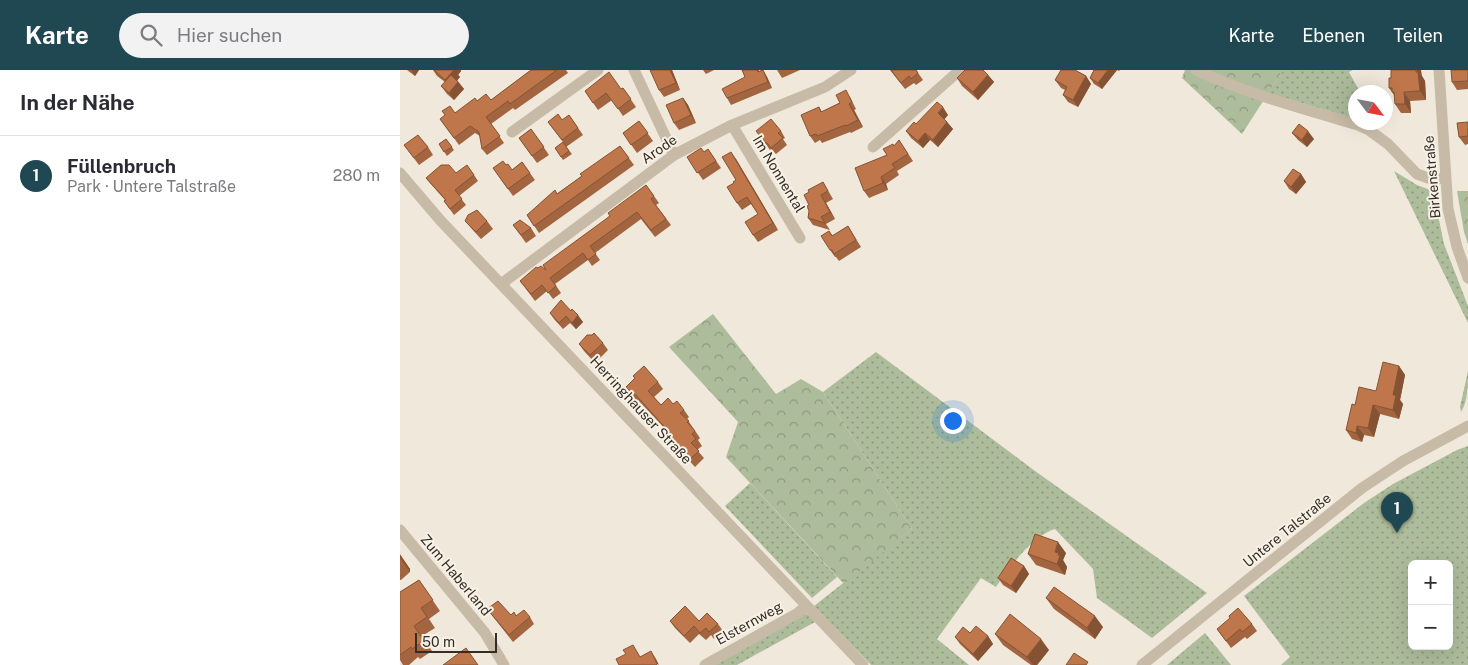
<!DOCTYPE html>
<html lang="de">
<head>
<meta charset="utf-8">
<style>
	:root { --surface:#fff; --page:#f2f2f3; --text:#2b2b33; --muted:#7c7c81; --line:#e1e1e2; --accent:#1f4852 }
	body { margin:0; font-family:"Public Sans",sans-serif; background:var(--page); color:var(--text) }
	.controls { position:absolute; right:15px; bottom:15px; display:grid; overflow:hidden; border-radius:8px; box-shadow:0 5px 20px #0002 }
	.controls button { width:45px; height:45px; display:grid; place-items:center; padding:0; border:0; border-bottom:1px solid var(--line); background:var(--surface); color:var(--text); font:25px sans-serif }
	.compass { position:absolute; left:948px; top:15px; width:45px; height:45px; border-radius:50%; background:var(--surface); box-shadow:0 5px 20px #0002; rotate:122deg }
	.scale { position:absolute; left:15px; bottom:12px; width:82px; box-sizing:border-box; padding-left:5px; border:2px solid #342d27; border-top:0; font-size:14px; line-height:18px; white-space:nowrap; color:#342d27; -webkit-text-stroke:4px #f8f2e6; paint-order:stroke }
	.you { position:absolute; left:552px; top:350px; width:18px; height:18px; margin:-12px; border:4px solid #fff; border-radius:50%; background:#1a73e8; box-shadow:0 0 0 8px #1a73e833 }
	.badge { display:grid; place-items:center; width:32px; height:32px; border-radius:50%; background:var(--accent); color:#fff; font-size:16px; font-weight:700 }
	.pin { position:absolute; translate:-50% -41px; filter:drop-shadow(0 1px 2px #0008) }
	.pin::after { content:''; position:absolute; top:26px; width:18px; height:15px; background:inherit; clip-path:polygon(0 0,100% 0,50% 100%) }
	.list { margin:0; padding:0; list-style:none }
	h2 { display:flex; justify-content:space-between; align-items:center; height:65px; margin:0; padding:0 20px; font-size:21px }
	h2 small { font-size:16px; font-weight:400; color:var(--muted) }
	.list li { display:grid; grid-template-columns:32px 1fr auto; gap:15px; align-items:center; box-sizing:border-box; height:80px; padding:0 20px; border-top:1px solid var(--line) }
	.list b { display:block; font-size:19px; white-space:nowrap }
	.list p { margin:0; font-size:16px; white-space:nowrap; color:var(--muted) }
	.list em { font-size:16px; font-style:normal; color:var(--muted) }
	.icon { flex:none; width:28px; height:28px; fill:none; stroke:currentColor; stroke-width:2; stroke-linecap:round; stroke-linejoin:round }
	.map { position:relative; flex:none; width:1068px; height:595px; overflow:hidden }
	header { display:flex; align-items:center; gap:30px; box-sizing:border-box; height:70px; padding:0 25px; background:var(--accent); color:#fff }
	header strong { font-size:24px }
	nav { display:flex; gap:28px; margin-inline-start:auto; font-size:18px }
	.search { width:350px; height:45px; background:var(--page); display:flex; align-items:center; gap:12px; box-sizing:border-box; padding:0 18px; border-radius:28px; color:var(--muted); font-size:19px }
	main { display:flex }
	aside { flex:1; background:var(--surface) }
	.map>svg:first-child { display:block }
	.grass { fill:url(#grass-dots); fill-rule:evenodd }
	.forest { fill:url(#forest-crowns) }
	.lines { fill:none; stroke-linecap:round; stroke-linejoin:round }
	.minor { stroke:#c7baa7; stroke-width:11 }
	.wall { fill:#a36540 }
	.shaded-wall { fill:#855334 }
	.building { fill:#be764a; stroke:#855334 }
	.labels { text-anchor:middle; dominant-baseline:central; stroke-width:4; stroke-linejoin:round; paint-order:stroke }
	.street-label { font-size:14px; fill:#342d27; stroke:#f8f2e6 }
</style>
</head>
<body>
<header>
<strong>Karte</strong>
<div class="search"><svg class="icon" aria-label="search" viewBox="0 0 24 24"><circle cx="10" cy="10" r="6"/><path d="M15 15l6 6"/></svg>Hier suchen</div>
<nav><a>Karte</a><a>Ebenen</a><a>Teilen</a></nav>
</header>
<main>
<aside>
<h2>In der Nähe<small></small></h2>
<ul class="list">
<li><span class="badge">1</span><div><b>Füllenbruch</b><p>Park · Untere Talstraße</p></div><em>280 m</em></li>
</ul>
</aside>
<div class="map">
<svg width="1068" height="595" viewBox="0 0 1068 595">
	<defs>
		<pattern id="grass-dots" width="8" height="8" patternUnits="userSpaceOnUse" patternTransform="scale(1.25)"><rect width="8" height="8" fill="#adbd9b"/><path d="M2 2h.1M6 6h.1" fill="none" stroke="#8e9a7e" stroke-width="1.8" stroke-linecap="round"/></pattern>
		<pattern id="forest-crowns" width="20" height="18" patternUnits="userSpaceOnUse" patternTransform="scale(1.25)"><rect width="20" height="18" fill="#adbd9b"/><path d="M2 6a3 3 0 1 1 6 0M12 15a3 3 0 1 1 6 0" fill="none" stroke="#8e9a7e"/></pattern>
	</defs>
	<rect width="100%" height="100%" fill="#f0e8da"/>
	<path class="grass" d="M 883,0 L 953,0 L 949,2 L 960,22 L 956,22 L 955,49 L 868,23 Z
		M 994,101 L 1017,115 L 1033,121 L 1044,174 L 1068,236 L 1068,253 Z
		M 476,282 L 635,401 L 807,523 L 752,568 L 697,528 L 693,499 L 655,459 C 633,465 608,499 596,517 L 581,508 L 537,569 L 569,595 L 471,595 L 414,536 L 512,459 L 423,322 Z
		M 1068,301 C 1068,316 1068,331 1061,342 L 1060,337 Z
		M 1068,376 L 1068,595 L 881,595 L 890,587 L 844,526 L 964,433 L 993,414 L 1057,380 ZM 1012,494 L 1049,494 L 1049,576 L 1012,576 Z
		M 350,413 L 437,507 L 412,528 L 325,436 Z
		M 404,543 L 409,545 L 415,552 L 337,595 L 312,595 Z
		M 805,563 L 831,595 L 767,595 Z"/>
	<path class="forest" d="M 785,0 L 883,0 L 842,64 L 782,8 Z
		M 1057,121 L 1068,121 L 1068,174 L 1064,162 Z
		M 313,244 L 376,324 L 401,309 L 423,322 L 512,459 L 444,514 L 326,387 L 338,352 L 269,277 Z"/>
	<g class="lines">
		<path class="minor" d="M 234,0 L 274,85
			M 796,0 C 848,24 903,39 958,55 L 969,60 L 988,74 L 1017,104 L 1028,108 L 1045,109
			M 1039,0 L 1048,139 L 1057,177 L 1068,208
			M 332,55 L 400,168
			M 112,62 L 198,0
			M 473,77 L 560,0
			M 0,103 L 40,150 L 463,595
			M 101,214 L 274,85 L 332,55 L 425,17 L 451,0
			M 0,460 L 85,563 L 104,595
			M 305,595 L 398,543 L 406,536
			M 742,595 L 962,418 L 1003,391 L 1068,356"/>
	</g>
	<path class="wall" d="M 7,0 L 19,0 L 15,6 Z
		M 33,0 L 61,0 L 61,1 L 58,5 L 60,7 L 57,10 L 64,19 L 54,30 L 47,24 L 41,16 L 45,12 L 37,6 Z
		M 131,0 L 166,0 L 168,3 L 115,40 L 113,38 L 91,54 L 104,73 L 87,85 L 82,79 L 80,66 L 75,63 L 59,75 L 40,49 L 55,43 L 77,31 L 91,30 Z
		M 272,0 L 280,20 L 264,27 L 259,20 Z
		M 303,0 L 314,0 L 306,4 Z
		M 342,0 L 359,0 L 359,1 L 363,0 L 367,7 L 372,18 L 331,35 L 327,28 L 345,7 Z
		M 377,0 L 400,0 L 382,8 Z
		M 490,0 L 516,0 L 523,10 L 516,15 L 514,13 L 505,19 Z
		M 694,0 L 720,0 L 719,1 L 717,0 L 702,19 L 694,14 L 690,8 Z
		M 1068,0 L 1068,19 L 1057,20 L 1052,12 Z
		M 588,5 L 594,12 L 578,30 L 562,16 L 557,8 Z
		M 686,6 L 691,14 L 678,37 L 668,32 L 663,25 L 665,20 L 661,18 L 655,10 Z
		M 1022,6 L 1025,11 L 1026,30 L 1010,31 L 1011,43 L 1001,43 L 995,34 L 994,25 L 989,18 Z
		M 223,18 L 236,37 L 223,46 L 212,30 L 198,40 L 185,21 L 221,19 Z
		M 450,27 L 456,39 L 454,40 L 463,57 L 451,63 L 450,62 L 422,73 L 420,70 L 415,73 L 410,66 L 419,37 L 422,42 Z
		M 283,28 L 288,35 L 296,53 L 279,60 L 274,53 Z
		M 169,45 L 183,65 L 166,77 L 172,84 L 163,90 L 155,78 L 163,72 L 148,52 L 162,50 Z
		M 548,45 L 544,49 L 547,52 L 553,59 L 538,77 L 530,70 L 523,78 L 511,68 L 506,61 L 516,54 Z
		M 239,51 L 253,71 L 237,83 L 223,63 Z
		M 1068,52 L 1068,74 L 1065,75 L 1059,67 Z
		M 131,59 L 149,85 L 137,93 L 119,68 Z
		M 356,61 L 381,61 L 385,68 L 383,69 L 387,75 L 376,84 L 371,79 L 370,80 Z
		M 892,63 L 914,69 L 907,77 L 898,70 Z
		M 46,69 L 54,80 L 47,86 L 39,74 Z
		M 499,70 L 513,91 L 497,101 L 499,105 L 486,114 L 488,120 L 469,128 L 464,121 L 487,85 Z
		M 4,75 L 28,77 L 33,85 L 19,95 Z
		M 220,76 L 234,95 L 139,163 L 127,145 L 182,106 Z
		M 308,79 L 321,98 L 303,110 L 287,87 L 304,82 Z
		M 336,89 L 378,160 L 358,172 L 353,165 L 358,144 L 351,134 L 342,140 L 337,133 L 334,113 L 336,110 Z
		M 122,92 L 135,110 L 113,126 L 93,98 L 106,95 L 112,100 Z
		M 56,103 L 74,105 L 78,111 L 59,126 L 66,135 L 54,145 L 44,131 L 45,130 L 30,113 L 26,108 Z
		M 901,104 L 906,112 L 896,124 L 889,119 L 884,111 Z
		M 423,112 L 433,129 L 426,133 L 435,149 L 426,154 L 430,160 L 413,155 L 408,148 L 409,141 L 409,122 Z
		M 246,115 L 259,133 L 256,135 L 271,155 L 255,167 L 241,149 L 195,183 L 200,190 L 192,196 L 188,190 L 155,214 L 161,223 L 153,229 L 147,221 L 135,231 L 120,211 L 138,198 L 146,200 Z
		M 65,151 L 87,151 L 93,159 L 81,169 L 71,158 Z
		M 113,155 L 131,158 L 136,166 L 126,173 Z
		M 448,156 L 461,177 L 439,191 L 436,187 L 435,187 L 430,180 L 429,161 L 433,166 Z
		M 171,241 L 183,252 L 176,259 L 170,253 L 163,259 L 154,249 L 150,243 Z
		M 203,273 L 208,280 L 195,293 L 184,281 L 179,274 Z
		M 999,296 L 1005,305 L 1000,330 L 1003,334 L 999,349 L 980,344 L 974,367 L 964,365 L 962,372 L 952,369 L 946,360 L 976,321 Z
		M 233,306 L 258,312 L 263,319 L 254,327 L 261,335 L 273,334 L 284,340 L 289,347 L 287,349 L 300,368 L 298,370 L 302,376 L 297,380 L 304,388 L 295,397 L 272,372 L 267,365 L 269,363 L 238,330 L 237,331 L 231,324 L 226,317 L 235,309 Z
		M 666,483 L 663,490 L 667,497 L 665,505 L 636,495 L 628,484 Z
		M 0,484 L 10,499 L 10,502 L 1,510 L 0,510 Z
		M 624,496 L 629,504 L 616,523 L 603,515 L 598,508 Z
		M 19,510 L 40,541 L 29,549 L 35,558 L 22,566 L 32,581 L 20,589 L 18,587 L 9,595 L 3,595 L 0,590 L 0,522 Z
		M 646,528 L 703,557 L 695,569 L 654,539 Z
		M 87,539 L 111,545 L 130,547 L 134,554 L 113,572 Z
		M 270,551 L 299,551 L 318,554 L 323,561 L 314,569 L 311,565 L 306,570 L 299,564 L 290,573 L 275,558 Z
		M 852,554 L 857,561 L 847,569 L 845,567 L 831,578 L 817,559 Z
		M 595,564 L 649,580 L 637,595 L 631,595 L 603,575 Z
		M 588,566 L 593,574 L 578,591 L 560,574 L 555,567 Z"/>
	<path class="shaded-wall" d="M 11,0 L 19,0 L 15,6 Z
		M 54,0 L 61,0 L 61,1 L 58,5 L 60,7 L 51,18 L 45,10 Z
		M 270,0 L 272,0 L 280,20 L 276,13 Z
		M 363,0 L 367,7 L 372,18 L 368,12 Z
		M 708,0 L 717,0 L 702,19 L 698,13 Z
		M 1016,0 L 1021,0 L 1022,6 L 1025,11 L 1026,30 L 1020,21 Z
		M 588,5 L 594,12 L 578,30 L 573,22 Z
		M 686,6 L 691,14 L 678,37 L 673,30 Z
		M 58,12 L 64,19 L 54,30 L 49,23 Z
		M 1004,22 L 1010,31 L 1011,43 L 1005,34 Z
		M 283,28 L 288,35 L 296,53 L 291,45 Z
		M 449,34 L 454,40 L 463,57 L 458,50 Z
		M 543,37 L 548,45 L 543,51 L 538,43 Z
		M 547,52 L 553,59 L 538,77 L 533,70 Z
		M 908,61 L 914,69 L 907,77 L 902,70 Z
		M 525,63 L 530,70 L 523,78 L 518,71 Z
		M 331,82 L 336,89 L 378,160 L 373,153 Z
		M 901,104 L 906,112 L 896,124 L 891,117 Z
		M 481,107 L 486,114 L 488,120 L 483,113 Z
		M 421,125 L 426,133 L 435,149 L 430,142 Z
		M 178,245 L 183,252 L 176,259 L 172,253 Z
		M 999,296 L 1005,305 L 1000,330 L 1003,334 L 999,349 L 993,340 L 993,325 Z
		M 973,335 L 980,344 L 974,367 L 968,358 Z
		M 957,356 L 964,365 L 962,372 L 956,363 Z
		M 658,472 L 666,483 L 663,490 L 667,497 L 665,505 L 657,494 L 655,482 Z
		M 0,485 L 10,499 L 10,502 L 0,488 Z
		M 624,496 L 629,504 L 616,523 L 611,516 Z
		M 695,546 L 703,557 L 695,569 L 687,558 Z
		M 588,566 L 593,574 L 578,591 L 573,584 Z
		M 641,569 L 649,580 L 637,595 L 633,595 L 627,587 Z
		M 251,581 L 256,589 L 259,595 L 257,594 Z"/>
	<path class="building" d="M 34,0 L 54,0 L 45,10 Z
		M 131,0 L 157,0 L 110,34 L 108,31 L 86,47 L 100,66 L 82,79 L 79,62 L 70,56 L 54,68 L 40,49 L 45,45 L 42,41 L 50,36 L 55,43 L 75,28 L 77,31 L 86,24 L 91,30 Z
		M 250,0 L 270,0 L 276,13 L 259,20 Z
		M 342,0 L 357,0 L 358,2 L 363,0 L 368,12 L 327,28 L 322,19 L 345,7 Z
		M 491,0 L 516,0 L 518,3 L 511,9 L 509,6 L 501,13 Z
		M 565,0 L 583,0 L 588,5 L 573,22 L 557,8 Z
		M 661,0 L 675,0 L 686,6 L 673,30 L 663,25 L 667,17 L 655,10 Z
		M 694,0 L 708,0 L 698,13 L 690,8 Z
		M 991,0 L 1016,0 L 1016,2 L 1018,2 L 1020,21 L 1004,22 L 1005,34 L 995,34 L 994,22 L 992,22 L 992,18 L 989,18 L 989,8 L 991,8 Z
		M 1051,0 L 1068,0 L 1068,11 L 1052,12 Z
		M 209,2 L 221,19 L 223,18 L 231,29 L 218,39 L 206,23 L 193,33 L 185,21 Z
		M 51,5 L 58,12 L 49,23 L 41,16 Z
		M 446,20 L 452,32 L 449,34 L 458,50 L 446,56 L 445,55 L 417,66 L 416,64 L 410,66 L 401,45 L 419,37 L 421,42 L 440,33 L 436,25 Z
		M 283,28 L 291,45 L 274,53 L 266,35 Z
		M 537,32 L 543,37 L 538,43 L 547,52 L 533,70 L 525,63 L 518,71 L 506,61 L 514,52 L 516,54 Z
		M 158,44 L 162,50 L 169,45 L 178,58 L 162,70 L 148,52 Z
		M 371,49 L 381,61 L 378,63 L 383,68 L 371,78 L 367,73 L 366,73 L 356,61 Z
		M 239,51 L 248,63 L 231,75 L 223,63 Z
		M 1068,52 L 1068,66 L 1059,67 L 1057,53 Z
		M 899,54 L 908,61 L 902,70 L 892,63 Z
		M 131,59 L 144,77 L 132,86 L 119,68 Z
		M 18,65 L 28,77 L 14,88 L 4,75 Z
		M 46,69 L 52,77 L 44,82 L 39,74 Z
		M 499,70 L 508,84 L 492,94 L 495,98 L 481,107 L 483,113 L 464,121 L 455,98 L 487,85 L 483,79 L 493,74 L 494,76 Z
		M 163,72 L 169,81 L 161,87 L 155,78 Z
		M 220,76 L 229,88 L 134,156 L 127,145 L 155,120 L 157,124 L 182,106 L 180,104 Z
		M 301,78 L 304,82 L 308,79 L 316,91 L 297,103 L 287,87 Z
		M 331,82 L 373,153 L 353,165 L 345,152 L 358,144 L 347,127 L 337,133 L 327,117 L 334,113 L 333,112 L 336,110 L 322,87 Z
		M 103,91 L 106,95 L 108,94 L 112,100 L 122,92 L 130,103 L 108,119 L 93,98 Z
		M 41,95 L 49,95 L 56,103 L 67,95 L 74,105 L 55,120 L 62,129 L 50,139 L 44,131 L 46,130 L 26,108 Z
		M 893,99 L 901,104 L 891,117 L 884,111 Z
		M 423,112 L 428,121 L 421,125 L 430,142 L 421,147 L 425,153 L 408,148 L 409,141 L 407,136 L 409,135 L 404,125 L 409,122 L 408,120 Z
		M 246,115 L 254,126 L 251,129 L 266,149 L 251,160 L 237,142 L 190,176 L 196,184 L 188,190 L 183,183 L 150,208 L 156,216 L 148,223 L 142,215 L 131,224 L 120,211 L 136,197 L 138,198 L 141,196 L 146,200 L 143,195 L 210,146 L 208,143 Z
		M 77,140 L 87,151 L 76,162 L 65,151 L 68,145 Z
		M 120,150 L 131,158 L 121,165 L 113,155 Z
		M 448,156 L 456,170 L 434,184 L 432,180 L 430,180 L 421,166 L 429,161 L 432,166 Z
		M 161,230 L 171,241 L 172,239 L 178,245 L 172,253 L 166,246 L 159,253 L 150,243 Z
		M 194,263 L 203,273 L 190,285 L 179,274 L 187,265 L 192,265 Z
		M 983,292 L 999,296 L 993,325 L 996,325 L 993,340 L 973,335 L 968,358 L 957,356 L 956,363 L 946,360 L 952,334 L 955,335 L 959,317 L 976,321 Z
		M 244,296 L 258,312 L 248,321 L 261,335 L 268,328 L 273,334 L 277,331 L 284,340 L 280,343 L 289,351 L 287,352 L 295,361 L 292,364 L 296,369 L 291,373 L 299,381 L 290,389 L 267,365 L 270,363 L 233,322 L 232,324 L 226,317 L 235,308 L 233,306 Z
		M 635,464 L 658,472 L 655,482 L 659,483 L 658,485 L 660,486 L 657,494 L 628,484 Z
		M 611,488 L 624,496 L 611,516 L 598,508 Z
		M 19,510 L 33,530 L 21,538 L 27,547 L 14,556 L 24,571 L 12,579 L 11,577 L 0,585 L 0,522 Z
		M 654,517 L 695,546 L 687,558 L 646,528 Z
		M 98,531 L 111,545 L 114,542 L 116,546 L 124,540 L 130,547 L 109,565 L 87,539 Z
		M 285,536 L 299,551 L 307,543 L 318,554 L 309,562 L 306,558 L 300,563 L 294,556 L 284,566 L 270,551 Z
		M 838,538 L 852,554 L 842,562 L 840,559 L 826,571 L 817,559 L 830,548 L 829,546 Z
		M 610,544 L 641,569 L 627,587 L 595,564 Z
		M 576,556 L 588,566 L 573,584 L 555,567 L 563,557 L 570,563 Z
		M 233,575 L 240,587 L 251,581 L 257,594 L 256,595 L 219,595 L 216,589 L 226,584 L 223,580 Z
		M 66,578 L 78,595 L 43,595 Z
		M 674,583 L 688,592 L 686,595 L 666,595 Z"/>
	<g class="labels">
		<g class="street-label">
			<text transform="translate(259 79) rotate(-34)">Arode</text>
			<text transform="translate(379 104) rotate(59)">Im Nonnental</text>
			<text transform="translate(1032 107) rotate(-95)">Birkenstraße</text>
			<text transform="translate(241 340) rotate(47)">Herringhauser Straße</text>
			<text transform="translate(887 460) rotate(-39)">Untere Talstraße</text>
			<text transform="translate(56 505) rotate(50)">Zum Haberland</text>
			<text transform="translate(349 553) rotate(-29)">Elsternweg</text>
		</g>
	</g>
</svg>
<div class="controls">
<button>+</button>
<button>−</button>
</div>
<svg class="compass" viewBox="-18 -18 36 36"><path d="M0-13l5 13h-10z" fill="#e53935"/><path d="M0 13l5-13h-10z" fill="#7c7c81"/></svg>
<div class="scale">50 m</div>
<div class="you"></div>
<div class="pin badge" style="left:997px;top:463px">1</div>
</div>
</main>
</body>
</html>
